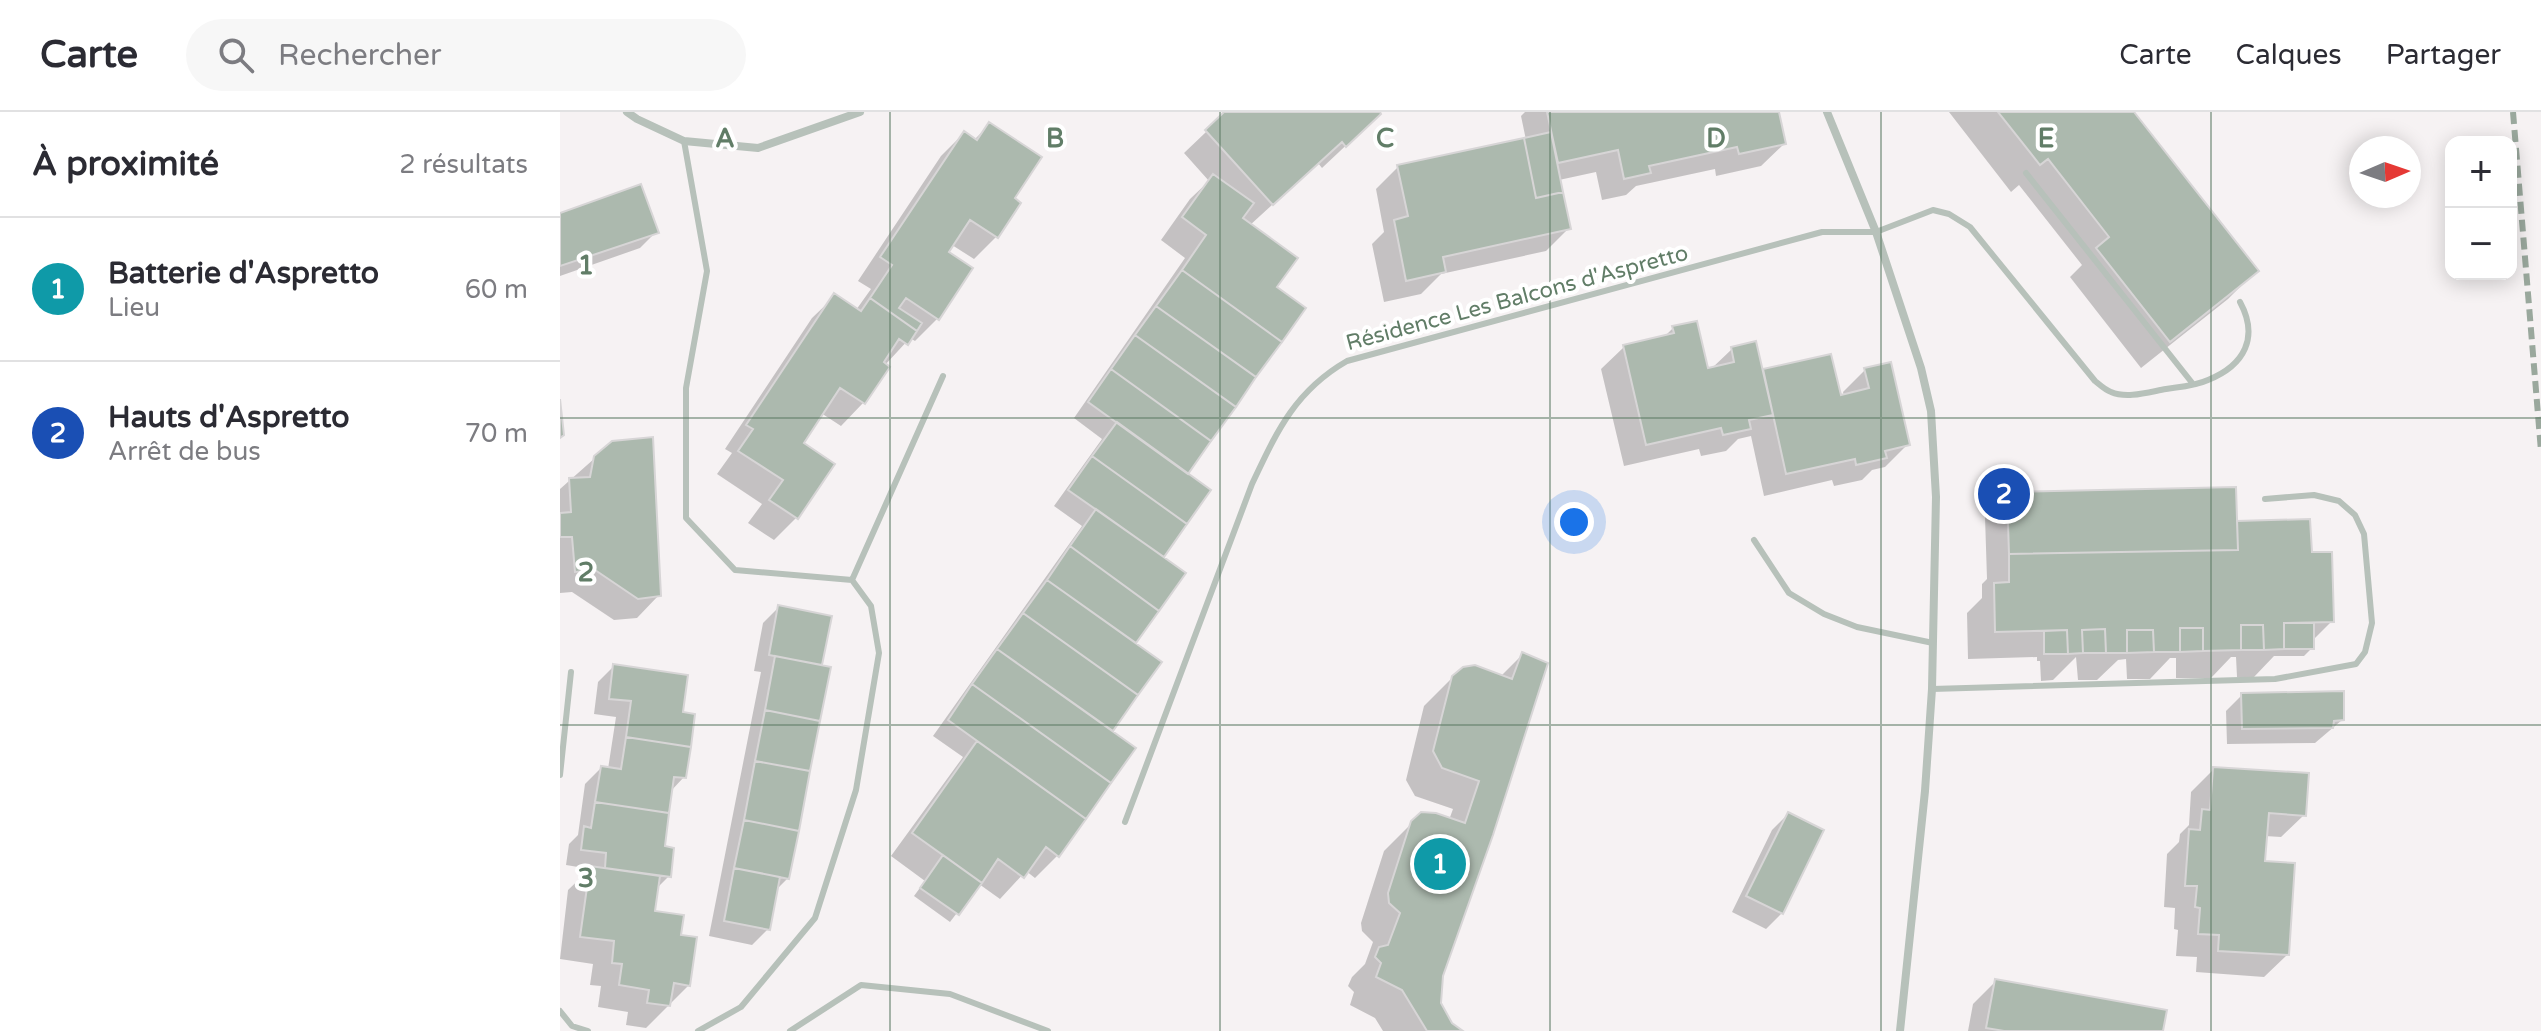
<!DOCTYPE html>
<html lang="fr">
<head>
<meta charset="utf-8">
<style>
	:root { --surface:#fff; --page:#f7f7f7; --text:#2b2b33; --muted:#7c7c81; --line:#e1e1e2; --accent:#d93025 }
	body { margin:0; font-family:"Varela Round",sans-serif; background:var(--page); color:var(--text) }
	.controls { position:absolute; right:24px; top:24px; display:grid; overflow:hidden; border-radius:16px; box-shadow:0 4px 20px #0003 }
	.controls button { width:72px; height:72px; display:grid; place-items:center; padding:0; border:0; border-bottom:2px solid var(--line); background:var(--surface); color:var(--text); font:40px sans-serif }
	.compass { position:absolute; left:1789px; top:24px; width:72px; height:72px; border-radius:50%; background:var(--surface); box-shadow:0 4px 20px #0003; rotate:88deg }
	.you { position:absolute; left:1014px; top:410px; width:28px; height:28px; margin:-20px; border:6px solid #fff; border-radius:50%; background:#1a73e8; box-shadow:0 0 0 12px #1a73e833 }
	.badge { display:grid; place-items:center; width:52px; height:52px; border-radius:50%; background:var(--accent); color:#fff; font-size:26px; font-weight:700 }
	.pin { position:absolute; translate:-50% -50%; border:4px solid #fff; box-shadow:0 2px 8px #0006 }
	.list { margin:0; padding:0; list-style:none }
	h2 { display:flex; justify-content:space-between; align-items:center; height:104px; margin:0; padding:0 32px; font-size:34px }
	h2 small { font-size:26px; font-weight:400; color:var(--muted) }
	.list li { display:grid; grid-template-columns:52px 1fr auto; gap:24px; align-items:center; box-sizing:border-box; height:144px; padding:0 32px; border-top:2px solid var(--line) }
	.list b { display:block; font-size:30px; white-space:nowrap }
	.list p { margin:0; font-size:26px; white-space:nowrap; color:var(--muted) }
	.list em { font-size:26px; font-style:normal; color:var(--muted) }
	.icon { flex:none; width:44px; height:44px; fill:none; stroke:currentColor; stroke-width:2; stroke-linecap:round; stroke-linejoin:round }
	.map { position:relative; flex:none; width:1981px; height:919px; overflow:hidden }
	header { display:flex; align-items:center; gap:48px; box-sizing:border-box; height:112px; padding:0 40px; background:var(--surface); border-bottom:2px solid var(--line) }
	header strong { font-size:38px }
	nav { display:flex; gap:44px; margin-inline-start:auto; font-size:28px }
	.search { width:560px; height:72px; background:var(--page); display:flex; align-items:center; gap:20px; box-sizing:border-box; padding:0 28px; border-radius:44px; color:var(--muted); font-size:30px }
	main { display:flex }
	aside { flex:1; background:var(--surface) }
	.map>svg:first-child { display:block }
	.shadow { fill:#0003 }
	.building { fill:#acb9ae; stroke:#d7d5d6; stroke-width:2 }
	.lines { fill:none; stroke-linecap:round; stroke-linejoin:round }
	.lane { stroke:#b7c1ba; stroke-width:6 }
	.street { stroke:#b7c1ba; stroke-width:8 }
	.rail { stroke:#9aa89d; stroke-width:6; stroke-dasharray:12 6; stroke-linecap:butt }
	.grid { fill:none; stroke:#617d67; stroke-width:2; stroke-opacity:0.55 }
	.labels { text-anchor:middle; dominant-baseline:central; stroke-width:8; stroke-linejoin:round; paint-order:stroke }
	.street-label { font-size:22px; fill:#617d67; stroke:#fff }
	.grid-label { font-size:26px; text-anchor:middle; font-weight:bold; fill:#617d67; stroke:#fff; stroke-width:8; stroke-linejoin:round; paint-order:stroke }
</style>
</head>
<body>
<header>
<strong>Carte</strong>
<div class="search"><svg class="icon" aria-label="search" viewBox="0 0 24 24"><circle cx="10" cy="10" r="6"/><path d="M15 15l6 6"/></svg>Rechercher</div>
<nav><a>Carte</a><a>Calques</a><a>Partager</a></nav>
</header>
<main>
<aside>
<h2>À proximité<small>2 résultats</small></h2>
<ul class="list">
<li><span class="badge" style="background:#0f9aa8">1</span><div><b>Batterie d'Aspretto</b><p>Lieu</p></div><em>60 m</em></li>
<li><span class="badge" style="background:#1a4fb4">2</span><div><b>Hauts d'Aspretto</b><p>Arrêt de bus</p></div><em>70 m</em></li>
</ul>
</aside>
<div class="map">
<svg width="1981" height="919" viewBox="0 0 1981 919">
	<rect width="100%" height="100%" fill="#f6f2f3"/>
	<path class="shadow" d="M 667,0 L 817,0 L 796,24 L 762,56 L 758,51 L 689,114 L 714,176 L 625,362 L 648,378 L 601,446 L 623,462 L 573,532 L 599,550 L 550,620 L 574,636 L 498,743 L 475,766 L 466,759 L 440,787 L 419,772 L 390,810 L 354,784 L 365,769 L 331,744 L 403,645 L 373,624 L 522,414 L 494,394 L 542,327 L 514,306 L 625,146 L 601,128 L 630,87 L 649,69 L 624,41 Z
		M 965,0 L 1217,0 L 1224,32 L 1201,54 L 1156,64 L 1155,57 L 1076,74 L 1066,83 L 1042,88 L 1036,60 L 999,68 L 1009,116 L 986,139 L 881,162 L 861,182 L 824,190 L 812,132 L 824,120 L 816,77 L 838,55 L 966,28 L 961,4 Z
		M 1389,0 L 1572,0 L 1696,159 L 1668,187 L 1581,256 L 1510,165 L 1522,153 L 1459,73 L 1451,80 Z
		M 430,12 L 452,87 L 458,91 L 436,125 L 414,147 L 392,133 L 386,141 L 377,207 L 355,229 L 350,226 L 325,253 L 328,255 L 303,291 L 281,314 L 261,301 L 241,331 L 236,406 L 214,428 L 188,411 L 202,392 L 157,362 L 172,341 L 165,337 L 252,206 L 275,184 L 296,198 L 311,177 L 298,169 L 381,44 L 404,21 L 414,28 Z
		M 0,103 L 96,120 L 80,136 L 0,164 Z
		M 1113,216 L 1147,258 L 1151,257 L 1172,237 L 1202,260 L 1270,244 L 1279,285 L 1284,284 L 1283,280 L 1305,258 L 1348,332 L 1325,355 L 1312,358 L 1302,368 L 1274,374 L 1272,368 L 1204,384 L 1191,324 L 1178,327 L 1166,339 L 1141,344 L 1139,337 L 1064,354 L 1041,257 L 1064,235 L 1104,225 Z
		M 35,346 L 99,483 L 77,506 L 54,508 L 12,480 L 0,481 L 0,377 Z
		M 1448,382 L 1675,411 L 1750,442 L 1772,509 L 1752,529 L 1752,536 L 1744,544 L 1714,544 L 1694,565 L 1677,565 L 1676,545 L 1671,545 L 1651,566 L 1616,566 L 1616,546 L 1610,546 L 1590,567 L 1567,567 L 1566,547 L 1558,548 L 1537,568 L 1518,568 L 1516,545 L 1493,568 L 1481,569 L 1480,549 L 1477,549 L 1477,545 L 1408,547 L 1407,501 L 1422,486 L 1422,472 L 1427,467 L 1425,405 Z
		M 219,495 L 269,505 L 228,766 L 216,778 L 208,817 L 192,833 L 149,824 L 201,560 L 194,559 L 203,511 Z
		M 962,543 L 881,864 L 879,892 L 890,912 L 899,919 L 823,919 L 815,906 L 790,893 L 794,880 L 788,874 L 792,865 L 805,852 L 813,830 L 802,819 L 801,811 L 824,739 L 852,711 L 889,708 L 893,697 L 855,684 L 846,668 L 864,594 L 893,565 L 940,565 Z
		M 54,554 L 121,601 L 124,665 L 110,680 L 102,736 L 109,764 L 96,777 L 93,800 L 119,825 L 129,873 L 86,916 L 66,913 L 68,900 L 38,895 L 41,874 L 30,873 L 33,852 L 0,847 L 8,778 L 30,757 L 6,753 L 9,732 L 18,723 L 25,672 L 41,656 L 48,657 L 56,605 L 34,602 L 38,570 Z
		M 1682,583 L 1782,608 L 1755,631 L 1667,632 L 1666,599 Z
		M 1654,657 L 1744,703 L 1721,725 L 1705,724 L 1703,751 L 1727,843 L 1704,865 L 1636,860 L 1637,845 L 1616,844 L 1618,818 L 1614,817 L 1615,796 L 1604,795 L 1607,742 L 1619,730 L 1620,722 L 1629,713 L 1631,680 Z
		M 1228,702 L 1222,801 L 1206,817 L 1172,800 L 1212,718 Z
		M 1436,869 L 1601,919 L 1408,919 L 1413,892 Z"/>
	<path class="building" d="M 664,0 L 820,0 L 821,2 L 786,35 L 782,30 L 713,93 L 645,18 Z
		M 987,0 L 1219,0 L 1226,32 L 1179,42 L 1177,35 L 1089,54 L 1091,61 L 1064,67 L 1058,38 L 998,51 Z
		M 1438,0 L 1574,0 L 1699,159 L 1610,230 L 1536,136 L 1549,125 L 1488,47 L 1480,53 Z
		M 429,10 L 482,45 L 455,86 L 461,91 L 438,126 L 410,108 L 389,140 L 413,156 L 379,208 L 346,186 L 339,196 L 362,211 L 357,219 L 310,186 L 332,153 L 320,145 L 404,19 L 417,28 Z
		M 991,20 L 1003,80 L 976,86 L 964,26 Z
		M 964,26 L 976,86 L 1003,80 L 1011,117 L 883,145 L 886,160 L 846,169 L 834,108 L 848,104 L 837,53 Z
		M 653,62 L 694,91 L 683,106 L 738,146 L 717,175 L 746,196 L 722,230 L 622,158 L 646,123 L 622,105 Z
		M 81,72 L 99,121 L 0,154 L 0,101 Z
		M 622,158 L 722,230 L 696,265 L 596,194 Z
		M 274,181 L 301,199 L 310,186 L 357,219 L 348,233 L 339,227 L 324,250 L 330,255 L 305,292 L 280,276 L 244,331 L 275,352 L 238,407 L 209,388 L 223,368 L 178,339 L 193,317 L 186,313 Z
		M 596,194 L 696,265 L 676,295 L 575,223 Z
		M 1137,209 L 1148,256 L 1174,250 L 1171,235 L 1196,229 L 1213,303 L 1189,308 L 1191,317 L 1163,323 L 1161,316 L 1086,333 L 1063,233 L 1114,221 L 1112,214 Z
		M 575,223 L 676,295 L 651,329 L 551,257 Z
		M 1271,242 L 1281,283 L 1309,276 L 1304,256 L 1331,250 L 1350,333 L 1325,339 L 1327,346 L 1296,353 L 1295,347 L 1226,362 L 1203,257 Z
		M 551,257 L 651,329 L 628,362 L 528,290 Z
		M 0,287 L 4,323 L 0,326 Z
		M 557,310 L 651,378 L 627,412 L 532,344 Z
		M 93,325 L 101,484 L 78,487 L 35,458 L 15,460 L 12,425 L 0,425 L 0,401 L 11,400 L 9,366 L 30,365 L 34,344 L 52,329 Z
		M 532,344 L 627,412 L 604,445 L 508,378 Z
		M 1676,375 L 1678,438 L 1449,442 L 1447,380 Z
		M 536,397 L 626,461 L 599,499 L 510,434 Z
		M 1750,407 L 1752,440 L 1772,440 L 1774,510 L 1724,511 L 1724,537 L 1704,538 L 1703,513 L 1681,513 L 1681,538 L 1643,539 L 1643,516 L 1620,516 L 1620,540 L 1594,540 L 1593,518 L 1567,518 L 1567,541 L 1546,541 L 1545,517 L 1522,518 L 1523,541 L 1508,542 L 1507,518 L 1435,520 L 1434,471 L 1449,470 L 1449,442 L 1678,438 L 1677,409 Z
		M 510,434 L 599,499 L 576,531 L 487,468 Z
		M 487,468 L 602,550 L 578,583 L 463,501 Z
		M 218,493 L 272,504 L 262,553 L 209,543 Z
		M 463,501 L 578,583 L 553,619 L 437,537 Z
		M 1724,511 L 1754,511 L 1754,537 L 1724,537 Z
		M 1681,513 L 1703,513 L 1704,538 L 1681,538 Z
		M 1620,516 L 1643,516 L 1643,539 L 1620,540 Z
		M 1545,517 L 1546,541 L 1523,541 L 1522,518 Z
		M 1507,518 L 1508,542 L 1484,542 L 1484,519 Z
		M 1567,518 L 1593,518 L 1594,540 L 1567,541 Z
		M 437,537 L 576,636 L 551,671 L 412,572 Z
		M 962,540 L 988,551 L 933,723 L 883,864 L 881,891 L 892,911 L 903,919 L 867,919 L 842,878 L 816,865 L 821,851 L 815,845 L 819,835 L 828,833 L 840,801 L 829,791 L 828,781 L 851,709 L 861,700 L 876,701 L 905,711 L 919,669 L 882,656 L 873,639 L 892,564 L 903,555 L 915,553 L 952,567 Z
		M 215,544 L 271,555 L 260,609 L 205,598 Z
		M 53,552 L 128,563 L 123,600 L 135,602 L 131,635 L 66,625 L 71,589 L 49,587 Z
		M 412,572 L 551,671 L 526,707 L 388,608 Z
		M 1784,579 L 1784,608 L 1774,609 L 1773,616 L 1682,617 L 1681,581 Z
		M 205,598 L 260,609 L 250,659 L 195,649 Z
		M 66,625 L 131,635 L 126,666 L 114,665 L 109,701 L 35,690 L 41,654 L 61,657 Z
		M 417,629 L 526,707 L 499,745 L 486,735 L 464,766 L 438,747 L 422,771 L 352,721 Z
		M 195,649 L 250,659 L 239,719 L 184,708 Z
		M 1653,655 L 1749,661 L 1746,704 L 1709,701 L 1705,749 L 1735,751 L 1729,843 L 1658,839 L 1659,823 L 1638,822 L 1640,796 L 1635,795 L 1637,774 L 1625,774 L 1629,717 L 1640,718 L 1642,697 L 1650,698 Z
		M 35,690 L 109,701 L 105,734 L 114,736 L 111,765 L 45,756 L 46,741 L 21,738 L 24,714 L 31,716 Z
		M 1228,700 L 1264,718 L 1223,802 L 1186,784 Z
		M 184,708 L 239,719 L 229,767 L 174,756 Z
		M 383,743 L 422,771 L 399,803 L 360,776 Z
		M 30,754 L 100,764 L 95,799 L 124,803 L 121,823 L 137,825 L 130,874 L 114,871 L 110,894 L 87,891 L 89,878 L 59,873 L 62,852 L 52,851 L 54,829 L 20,825 Z
		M 174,756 L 220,765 L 210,818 L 164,809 Z
		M 1435,867 L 1607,898 L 1603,919 L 1444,919 L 1426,916 Z"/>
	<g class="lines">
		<path class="lane" d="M 124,29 L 147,159 L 126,276 L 126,406 L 175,458 L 292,468 L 311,494 L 319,541 L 296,678 L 255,806 L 181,895 L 138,919
			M 1466,61 L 1633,272
			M 1194,428 L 1229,481 L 1264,502 L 1297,515 L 1373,531
			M 292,468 L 383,264
			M 1372,577 L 1715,567 L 1796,552 L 1805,540 L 1812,511 L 1804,422 L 1795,403 L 1779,389 L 1754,383 L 1705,387
			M 0,663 L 11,560
			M 565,710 L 692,372 C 717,319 735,279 787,249 L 1262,120 L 1316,120 L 1373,98 L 1389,102 L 1410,115 L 1535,269 C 1540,273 1545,278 1551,280 C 1567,287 1589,280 1606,277 C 1619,275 1635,274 1648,268 C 1685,253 1699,225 1680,190
			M 0,899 L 12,914 L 28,919
			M 230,919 L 301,873 L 390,882 L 488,919"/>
		<path class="street" d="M 67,0 L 77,7 L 124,29 L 198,36 L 300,0
			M 1267,0 L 1316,120 L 1361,256 L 1371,299 L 1376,385 L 1372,577 L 1365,679 L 1340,919"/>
		<path class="rail" d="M 1953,0 L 1981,339"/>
	</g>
	<path class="grid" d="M 330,0 L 330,919M 660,0 L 660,919M 990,0 L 990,919M 1321,0 L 1321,919M 1651,0 L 1651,919M 0,306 L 1981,306M 0,613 L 1981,613"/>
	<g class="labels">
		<g class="street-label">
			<text transform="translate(957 186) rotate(-15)">Résidence Les Balcons d'Aspretto</text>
		</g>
	</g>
	<g class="grid-label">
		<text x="165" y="35">A</text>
		<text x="495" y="35">B</text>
		<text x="825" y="35">C</text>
		<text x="1156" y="35">D</text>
		<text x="1486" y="35">E</text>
		<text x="26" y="162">1</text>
		<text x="26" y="469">2</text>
		<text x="26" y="775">3</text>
	</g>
</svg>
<div class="controls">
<button>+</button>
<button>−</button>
</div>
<svg class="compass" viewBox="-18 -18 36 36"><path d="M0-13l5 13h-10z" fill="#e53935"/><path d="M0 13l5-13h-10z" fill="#7c7c81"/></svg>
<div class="you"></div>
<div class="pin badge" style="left:880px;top:752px;background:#0f9aa8">1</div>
<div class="pin badge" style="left:1444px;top:382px;background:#1a4fb4">2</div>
</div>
</main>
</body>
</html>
